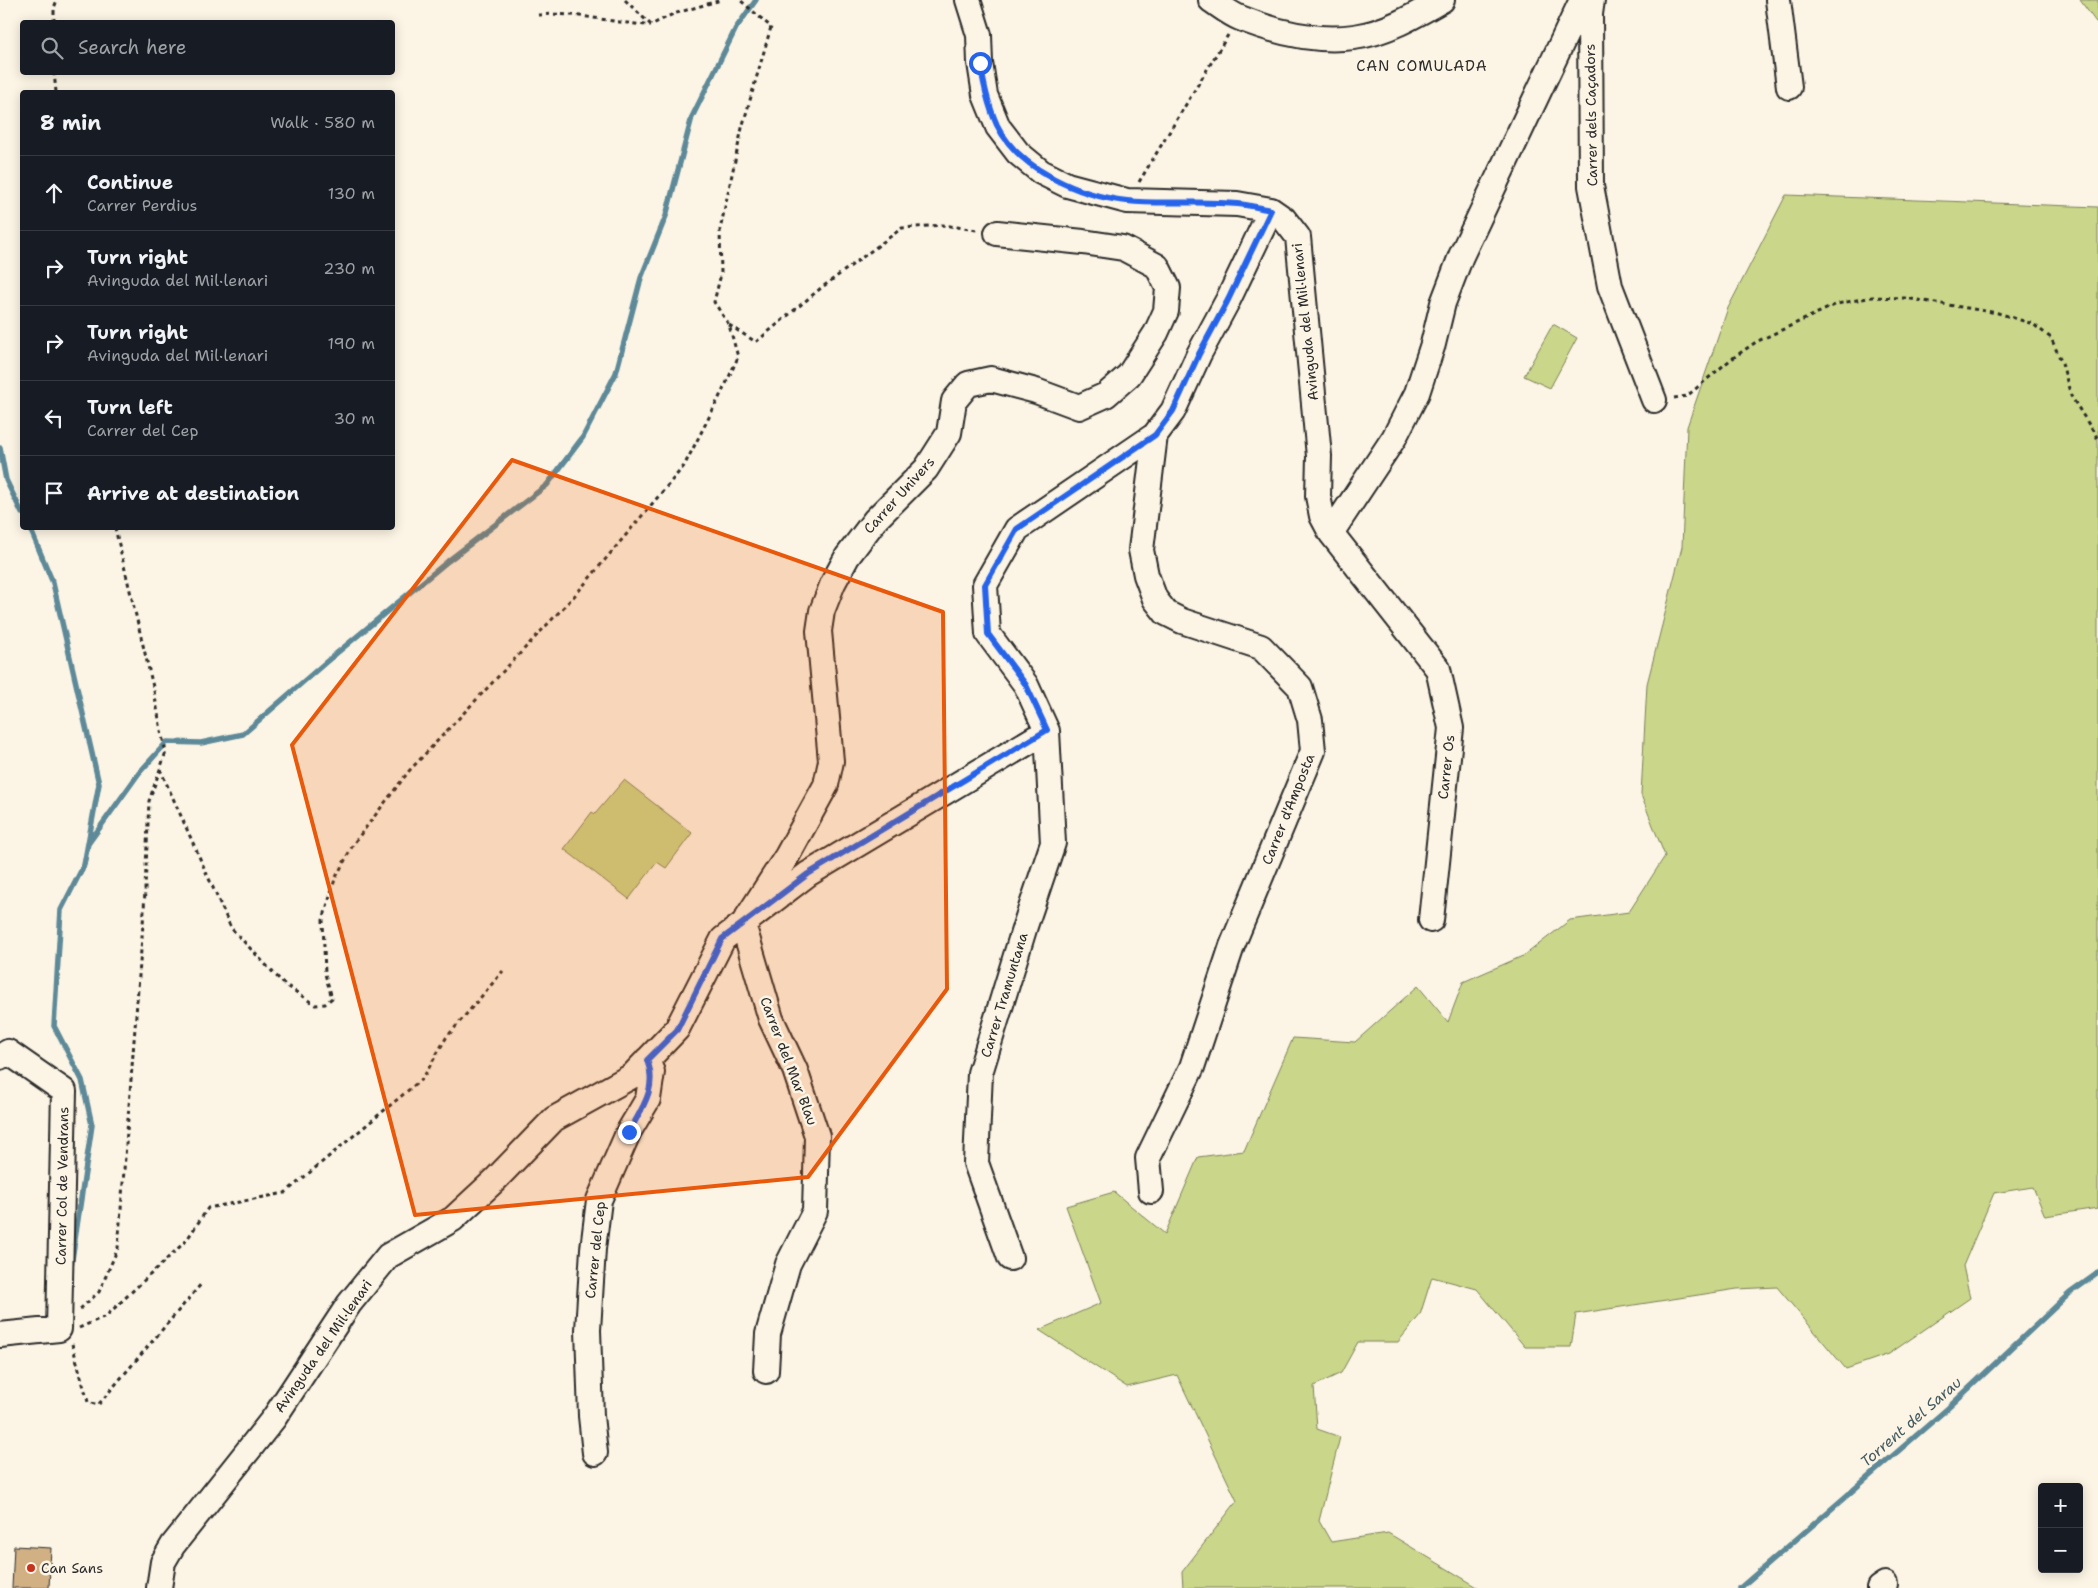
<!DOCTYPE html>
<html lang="en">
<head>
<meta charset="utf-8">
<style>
	:root { --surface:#171b24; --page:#20242c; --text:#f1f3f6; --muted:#9ea1a6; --line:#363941 }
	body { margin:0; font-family:"Shantell Sans",sans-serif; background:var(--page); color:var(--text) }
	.controls { position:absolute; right:15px; bottom:15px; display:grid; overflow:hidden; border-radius:5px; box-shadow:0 2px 12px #0003 }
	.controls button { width:45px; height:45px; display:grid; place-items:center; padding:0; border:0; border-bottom:1px solid var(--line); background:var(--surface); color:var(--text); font:25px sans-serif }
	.stop { position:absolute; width:15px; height:15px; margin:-11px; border:4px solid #2563eb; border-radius:50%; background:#fff }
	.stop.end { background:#2563eb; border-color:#fff; box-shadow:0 1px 5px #0008 }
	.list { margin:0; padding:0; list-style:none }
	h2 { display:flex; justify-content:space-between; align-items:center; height:65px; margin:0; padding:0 20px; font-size:21px }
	h2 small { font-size:16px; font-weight:400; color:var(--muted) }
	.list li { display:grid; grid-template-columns:32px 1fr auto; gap:15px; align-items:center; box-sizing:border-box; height:75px; padding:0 20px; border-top:1px solid var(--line) }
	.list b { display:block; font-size:19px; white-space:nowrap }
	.list p { margin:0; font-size:16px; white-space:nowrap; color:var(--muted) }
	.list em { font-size:16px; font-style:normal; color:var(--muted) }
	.icon { flex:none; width:28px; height:28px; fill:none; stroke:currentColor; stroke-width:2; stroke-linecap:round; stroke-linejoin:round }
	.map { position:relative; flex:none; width:2098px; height:1588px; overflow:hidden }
	.search { position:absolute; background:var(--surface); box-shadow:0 2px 12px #0003; left:20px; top:20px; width:375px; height:55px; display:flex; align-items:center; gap:12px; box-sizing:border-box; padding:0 18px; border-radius:5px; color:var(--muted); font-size:19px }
	.panel { position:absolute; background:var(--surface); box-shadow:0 2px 12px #0003; left:20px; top:90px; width:375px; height:440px; border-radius:5px }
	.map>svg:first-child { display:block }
	.green { fill:#cad689; stroke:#7a805a }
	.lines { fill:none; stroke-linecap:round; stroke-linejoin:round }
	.stream { stroke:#5d8998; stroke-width:5.5 }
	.building { fill:#d1b084; stroke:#2b2b2b }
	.minor-casing { stroke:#2b2b2b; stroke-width:28 }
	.path { stroke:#2b2b2b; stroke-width:3; stroke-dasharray:4 4; stroke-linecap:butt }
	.minor { stroke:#fcf5e5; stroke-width:24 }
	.route { stroke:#2563eb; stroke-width:6 }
	.marked { fill:#e8590c; fill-opacity:0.2; stroke:#e8590c; stroke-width:4; stroke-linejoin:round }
	.poi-dot { fill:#c8321e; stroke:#fcf5e5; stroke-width:2 }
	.labels { text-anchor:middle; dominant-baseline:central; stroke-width:5; stroke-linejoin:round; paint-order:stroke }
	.street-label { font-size:14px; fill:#2b2b2b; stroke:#fcf5e5 }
	.poi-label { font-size:14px; fill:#2b2b2b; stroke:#fcf5e5; text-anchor:start }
	.neighbourhood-label { font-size:15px; letter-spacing:1px; fill:#2b2b2b; stroke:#fcf5e5 }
	.water-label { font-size:15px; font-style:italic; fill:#445a61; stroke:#fcf5e5 }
</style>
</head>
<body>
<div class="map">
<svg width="2098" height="1588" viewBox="0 0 2098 1588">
	<rect width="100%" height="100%" fill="#fcf5e5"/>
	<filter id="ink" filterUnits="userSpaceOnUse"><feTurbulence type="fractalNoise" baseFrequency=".02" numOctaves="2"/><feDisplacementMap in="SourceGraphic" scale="10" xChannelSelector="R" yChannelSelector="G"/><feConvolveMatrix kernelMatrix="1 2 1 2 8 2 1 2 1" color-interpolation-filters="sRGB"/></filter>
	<g filter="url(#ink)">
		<path class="green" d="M 2080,0 L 2098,0 L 2098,25 Z
			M 1786,195 L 2098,207 L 2098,1208 L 2045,1216 L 2033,1187 L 1994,1193 L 1963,1266 L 1970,1298 L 1889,1354 L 1846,1369 L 1777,1287 L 1737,1289 L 1576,1314 L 1571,1347 L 1525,1347 L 1477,1289 L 1432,1277 L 1420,1315 L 1398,1342 L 1358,1342 L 1341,1373 L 1314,1386 L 1317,1429 L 1340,1437 L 1319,1521 L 1331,1542 L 1388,1533 L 1479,1588 L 1183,1588 L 1182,1572 L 1237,1501 L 1177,1375 L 1127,1387 L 1039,1330 L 1101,1303 L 1066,1206 L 1114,1192 L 1165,1234 L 1198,1157 L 1244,1151 L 1293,1038 L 1355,1042 L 1418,986 L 1448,1022 L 1463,982 L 1525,955 L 1570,920 L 1629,912 L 1665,856 L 1641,795 L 1647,684 L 1682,547 L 1687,427 L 1728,308 Z
			M 1553,324 L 1577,338 L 1550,388 L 1524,376 Z
			M 624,780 L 692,833 L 666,868 L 657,862 L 629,899 L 564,849 L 592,812 L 595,814 Z"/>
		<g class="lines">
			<path class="stream" d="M 0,448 L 6,480 L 22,513
				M 30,528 L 53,583 L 99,784 L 84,865 L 61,910 L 54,1026 L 82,1080 L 92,1125 L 71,1266
				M 88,844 L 139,773 L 167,742 L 201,743 L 243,734 L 326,662 L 448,561 L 547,485 L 583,437 L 616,373 L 641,278 L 666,216 L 692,117 L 736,28 L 756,0
				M 1740,1588 L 1948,1408 L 2070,1293 L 2098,1273"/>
		</g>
		<path class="building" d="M 14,1546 L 51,1548 L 49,1588 L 12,1588 Z"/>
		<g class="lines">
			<g class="minor-casing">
				<path id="minor" d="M 968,0 L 979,35 L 980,63 L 985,95 L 998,127 L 1018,153 L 1041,172 L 1067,185 L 1127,201 L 1237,204 L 1271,210
					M 1211,0 C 1220,6 1230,14 1240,18 C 1275,32 1317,42 1354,37 C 1385,33 1416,15 1442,0
					M 1592,0 L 1590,14 L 1591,186 L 1610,286 L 1654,400
					M 1778,0 L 1789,87
					M 1331,533 L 1438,669 L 1451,728 L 1431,920
					M 0,1057 L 8,1052 L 64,1091 L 59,1329 L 0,1335
					M 1151,1191 L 1148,1158 L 1192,1067 L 1232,946 L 1313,751 L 1310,720 L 1300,687 L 1261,647 L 1182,621 L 1166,613 L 1155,599 L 1146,575 L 1141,550 L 1155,435
					M 1010,1258 L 976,1163 L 980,1073 L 1025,926 L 1053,843 L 1047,731
					M 766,1371 L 768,1334 L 788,1264 L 815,1211 L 817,1136 L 795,1070 L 771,1019 L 743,924 L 787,856 L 826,785 L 831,761 L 819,631 L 822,611 L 833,583 L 847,557 L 875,520 L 926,469 L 949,433 L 954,401 L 968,384 L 991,379 L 1036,391 L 1079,407 L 1106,395 L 1129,375 L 1156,333 L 1166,311 L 1168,288 L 1157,266 L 1123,248 L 1083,242 L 997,233
					M 595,1453 L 591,1416 L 588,1330 L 593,1249 L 599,1200 L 629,1131 L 648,1099 L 652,1072 L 647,1060
					M 159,1588 L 163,1562 L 173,1545 L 274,1418 L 349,1304 L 388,1256 L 453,1219 L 494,1181 L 554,1119 L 632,1076 L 677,1029 L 723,939 L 808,874 L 1047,731 L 1026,685 L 988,634 L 985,585 L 1017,529 L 1155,435 L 1173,411 L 1199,354 L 1228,300 L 1271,210 L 1284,219 L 1298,237 L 1319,456 L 1318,496 L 1322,516 L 1331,533 L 1394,438 L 1417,393 L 1433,344 L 1443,303 L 1461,256 L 1582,0
					M 1879,1588 L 1885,1584"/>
			</g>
			<path class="path" d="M 625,0 L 651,25 L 673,14 L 721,0
				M 538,15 C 576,11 614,24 651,25
				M 54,22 L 54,8 L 57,0
				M 54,72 L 56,92
				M 1139,182 L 1228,35
				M 729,325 L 756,342 L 821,288 L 902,228 L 943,225 L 977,230
				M 1674,398 L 1687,396 L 1730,360 L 1756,342 L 1837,304 L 1872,297 L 1905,298 L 1998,313 L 2033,324 L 2051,338 L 2062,363 L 2071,396 L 2098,439
				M 160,769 L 231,928 L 283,983 L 315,1005 L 325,1004 L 332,998 L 325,974 L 323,920 L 335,879 L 354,843 L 409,771 L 577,593 L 684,466 L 725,386 L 738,357 L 729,325 L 714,302 L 721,274 L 720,230 L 742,128 L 771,27 L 740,0
				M 80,1309 L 99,1292 L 118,1248 L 144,911 L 149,801 L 166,752 L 162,736 L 154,691 L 115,528
				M 79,1328 L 106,1316 L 186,1241 L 208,1208 L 285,1193 L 423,1078 L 446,1038 L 503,971
				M 72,1344 L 88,1402 L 98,1405 L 202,1283"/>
			<use href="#minor" class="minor"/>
		</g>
	</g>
	<g class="lines" filter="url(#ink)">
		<path class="route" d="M 629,1132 C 642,1108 658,1088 647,1060 L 677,1030 L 722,939 L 808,874 L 1047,730 L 1026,685 L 988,634 L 985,585 L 1017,529 L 1155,435 L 1173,411 L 1199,354 L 1228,300 L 1271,210 C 1260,208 1249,205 1238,204 C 1201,200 1164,205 1127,201 C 1080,196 1019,170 997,125 C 988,105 984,85 980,63"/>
	</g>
	<path class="marked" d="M 512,460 L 943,612 L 947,989 L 808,1177 L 415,1215 L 292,745 Z"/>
	<circle class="poi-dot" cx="31" cy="1568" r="5"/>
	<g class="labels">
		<g class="street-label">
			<text transform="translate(1591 115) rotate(-91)">Carrer dels Caçadors</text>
			<text transform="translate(1305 322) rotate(-96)">Avinguda del Mil·lenari</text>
			<text transform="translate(899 495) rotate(-48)">Carrer Univers</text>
			<text transform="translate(1446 767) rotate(-84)">Carrer Os</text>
			<text transform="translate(1288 809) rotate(-68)">Carrer d'Amposta</text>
			<text transform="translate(1004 995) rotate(-73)">Carrer Tramuntana</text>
			<text transform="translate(789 1061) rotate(69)">Carrer del Mar Blau</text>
			<text transform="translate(62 1186) rotate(-89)">Carrer Col de Vendrans</text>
			<text transform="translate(595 1250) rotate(-84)">Carrer del Cep</text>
			<text transform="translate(323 1346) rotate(-55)">Avinguda del Mil·lenari</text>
		</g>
		<g class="poi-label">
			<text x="41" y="1568">Can Sans</text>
		</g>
		<g class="neighbourhood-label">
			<text x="1422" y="66">CAN COMULADA</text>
		</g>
		<g class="water-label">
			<text transform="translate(1911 1422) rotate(-41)">Torrent del Sarau</text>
		</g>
	</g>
</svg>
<div class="controls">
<button>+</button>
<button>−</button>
</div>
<div class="stop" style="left:980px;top:63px"></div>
<div class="stop end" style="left:629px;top:1132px"></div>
<div class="search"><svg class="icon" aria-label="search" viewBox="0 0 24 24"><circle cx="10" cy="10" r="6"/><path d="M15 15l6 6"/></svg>Search here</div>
<section class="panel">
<h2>8 min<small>Walk · 580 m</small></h2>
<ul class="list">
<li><svg class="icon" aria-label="ahead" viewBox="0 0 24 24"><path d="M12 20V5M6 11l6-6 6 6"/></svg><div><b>Continue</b><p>Carrer Perdius</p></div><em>130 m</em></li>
<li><svg class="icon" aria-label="right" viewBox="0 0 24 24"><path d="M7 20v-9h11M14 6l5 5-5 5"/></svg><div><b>Turn right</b><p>Avinguda del Mil·lenari</p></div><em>230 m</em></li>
<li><svg class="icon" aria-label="right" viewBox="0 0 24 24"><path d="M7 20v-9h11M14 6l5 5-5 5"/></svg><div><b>Turn right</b><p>Avinguda del Mil·lenari</p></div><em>190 m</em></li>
<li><svg class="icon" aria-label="left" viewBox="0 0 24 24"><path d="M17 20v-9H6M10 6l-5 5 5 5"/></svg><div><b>Turn left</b><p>Carrer del Cep</p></div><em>30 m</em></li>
<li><svg class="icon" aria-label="arrive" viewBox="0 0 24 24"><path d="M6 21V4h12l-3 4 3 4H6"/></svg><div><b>Arrive at destination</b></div></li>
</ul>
</section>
</div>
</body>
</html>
